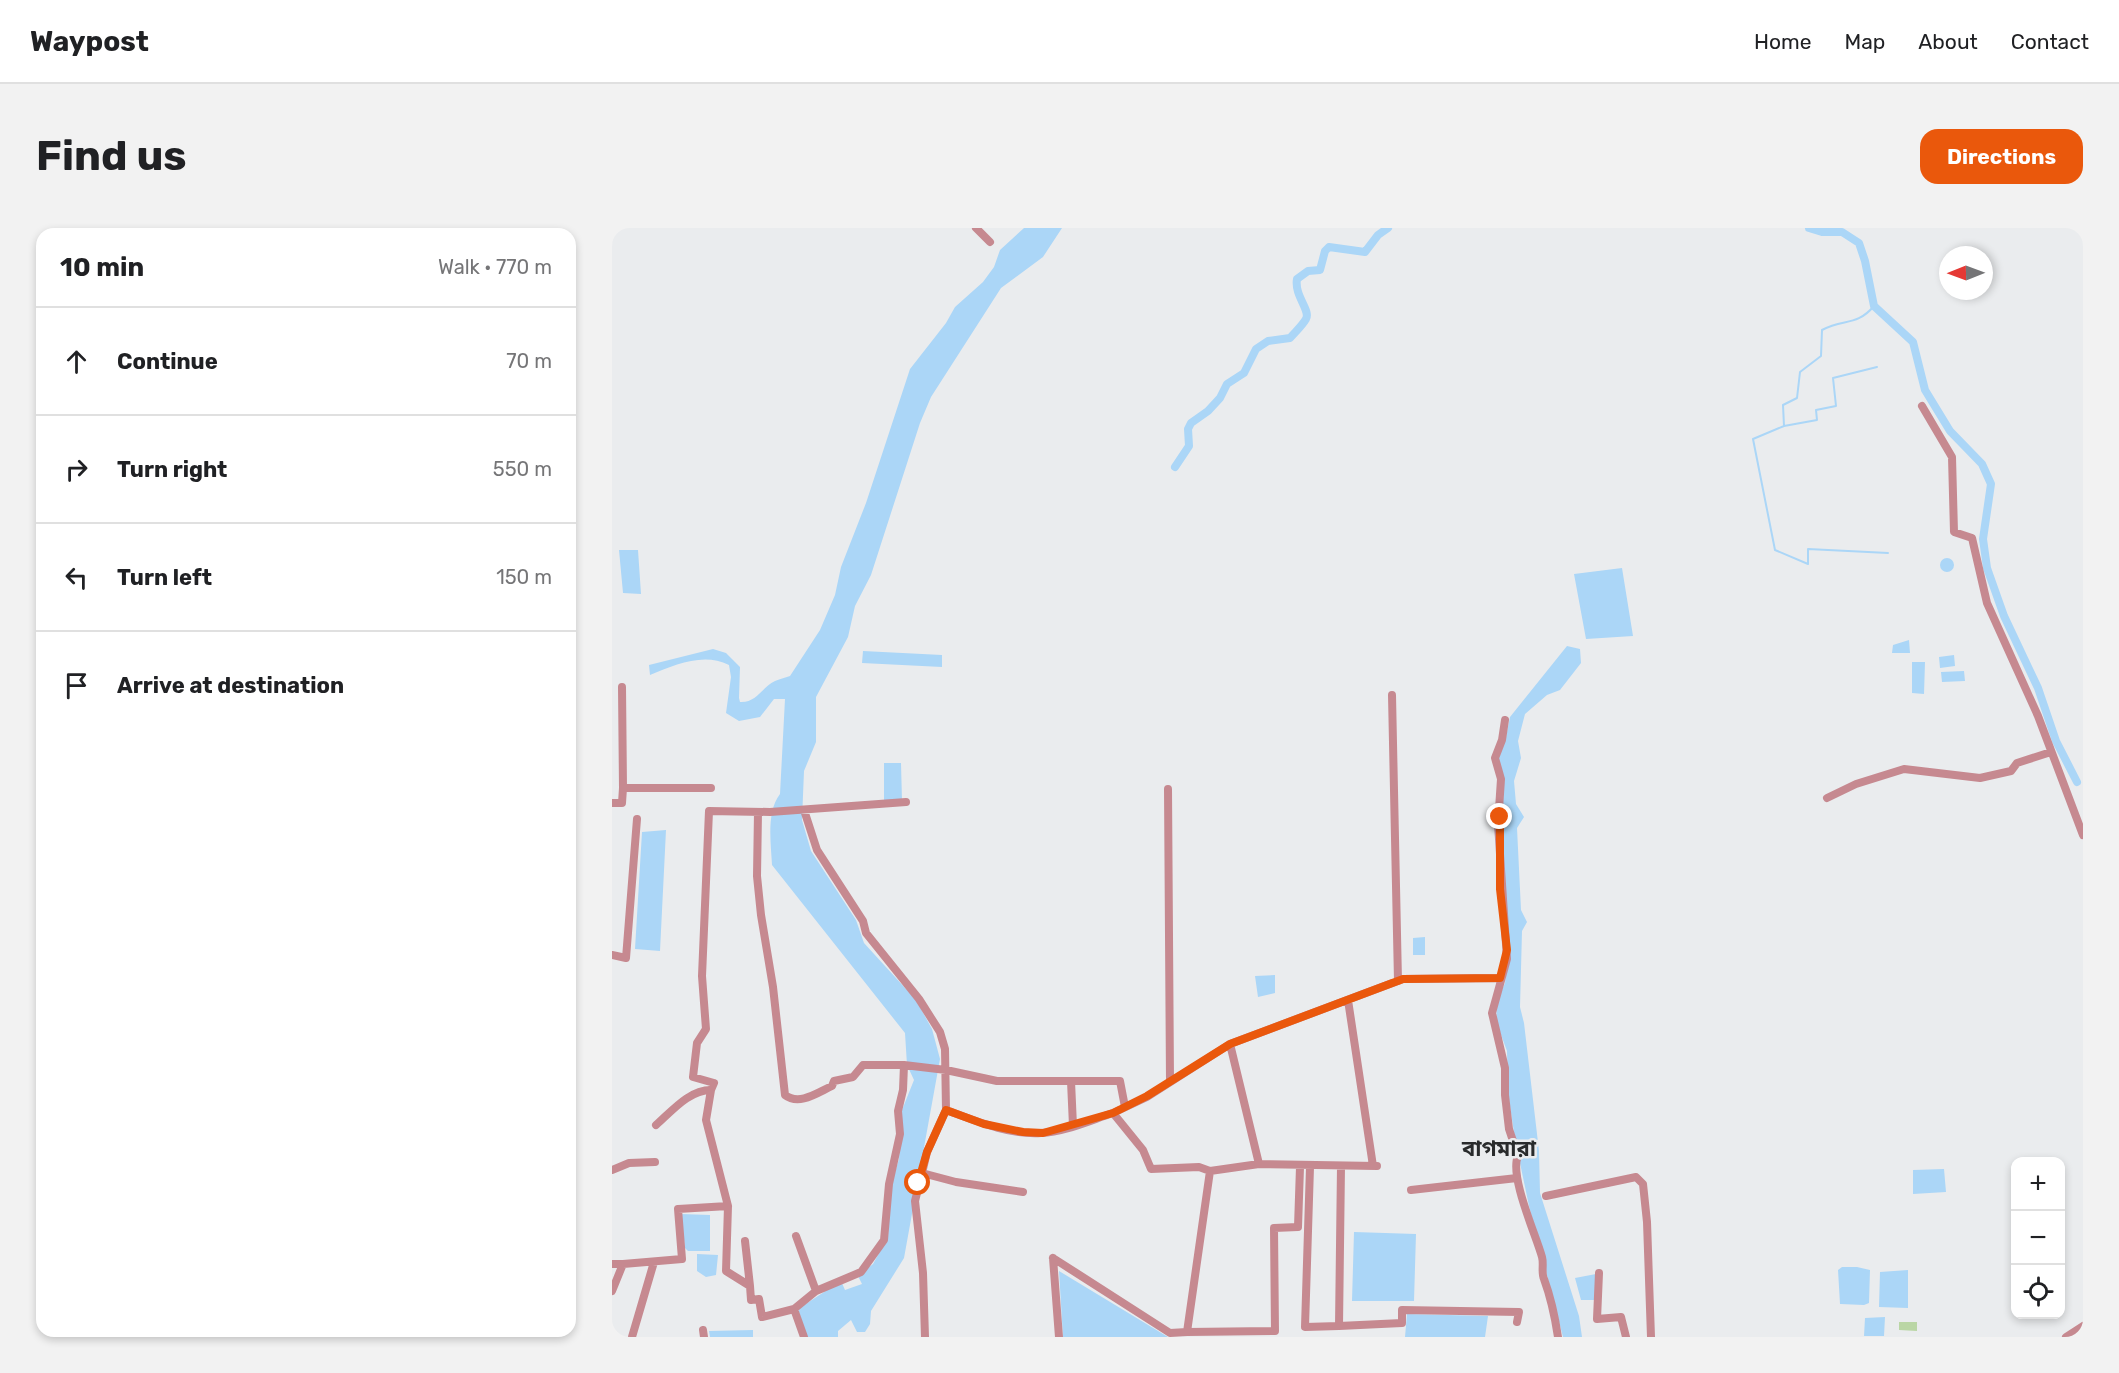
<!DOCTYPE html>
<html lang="en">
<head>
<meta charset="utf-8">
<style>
	:root { --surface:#fff; --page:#f2f2f2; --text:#202124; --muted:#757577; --line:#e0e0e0; --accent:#ea580c }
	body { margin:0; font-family:Rubik,"Noto Sans Bengali",sans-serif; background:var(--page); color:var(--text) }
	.controls { position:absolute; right:18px; bottom:18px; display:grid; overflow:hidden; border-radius:12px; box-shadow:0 3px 9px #0003 }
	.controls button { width:54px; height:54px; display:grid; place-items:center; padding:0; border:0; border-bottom:2px solid var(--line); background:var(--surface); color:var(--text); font:30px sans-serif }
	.compass { position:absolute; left:1327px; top:18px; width:54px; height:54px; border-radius:50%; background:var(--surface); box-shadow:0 3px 9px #0003; rotate:269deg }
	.stop { position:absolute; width:18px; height:18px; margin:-14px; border:4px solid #ea580c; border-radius:50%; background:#fff }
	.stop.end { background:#ea580c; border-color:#fff; box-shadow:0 2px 6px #0008 }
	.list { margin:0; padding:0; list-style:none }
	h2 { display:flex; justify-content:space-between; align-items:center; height:78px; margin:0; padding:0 24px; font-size:26px }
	h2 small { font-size:20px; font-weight:400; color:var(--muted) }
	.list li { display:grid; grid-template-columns:39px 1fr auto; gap:18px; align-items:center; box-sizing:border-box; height:108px; padding:0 24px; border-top:2px solid var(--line) }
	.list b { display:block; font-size:22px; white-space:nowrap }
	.list em { font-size:20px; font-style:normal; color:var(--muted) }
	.icon { flex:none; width:33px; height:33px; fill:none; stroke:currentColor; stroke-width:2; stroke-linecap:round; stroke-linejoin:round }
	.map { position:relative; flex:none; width:1471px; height:1109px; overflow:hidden; border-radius:18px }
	header { display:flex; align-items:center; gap:36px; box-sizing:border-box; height:84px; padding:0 30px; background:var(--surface); border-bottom:2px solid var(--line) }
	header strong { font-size:28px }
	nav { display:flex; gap:33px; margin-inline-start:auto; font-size:21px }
	.intro { display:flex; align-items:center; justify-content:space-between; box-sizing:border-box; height:144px; padding:0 36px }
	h1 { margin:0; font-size:42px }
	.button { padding:15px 27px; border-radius:18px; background:var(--accent); color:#fff; font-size:21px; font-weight:700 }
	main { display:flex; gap:36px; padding:0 36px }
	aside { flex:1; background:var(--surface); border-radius:18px; box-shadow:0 3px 9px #0003 }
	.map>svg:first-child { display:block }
	.green { fill:#bad6a5 }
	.water { fill:#abd6f7 }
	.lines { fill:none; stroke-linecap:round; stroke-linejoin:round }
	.stream { stroke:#abd6f7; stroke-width:2 }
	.canal { stroke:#abd6f7; stroke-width:8 }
	.minor { stroke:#c68990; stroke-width:8 }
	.route { stroke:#ea580c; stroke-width:8 }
	.labels { text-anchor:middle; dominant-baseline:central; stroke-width:5; stroke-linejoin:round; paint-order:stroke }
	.district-label { font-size:22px; font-weight:bold; fill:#292b2c; stroke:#eaecee }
</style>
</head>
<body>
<header>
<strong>Waypost</strong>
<nav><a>Home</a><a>Map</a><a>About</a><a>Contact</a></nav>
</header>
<div class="intro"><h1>Find us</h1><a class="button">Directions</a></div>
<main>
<aside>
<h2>10 min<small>Walk · 770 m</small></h2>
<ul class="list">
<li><svg class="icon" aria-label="ahead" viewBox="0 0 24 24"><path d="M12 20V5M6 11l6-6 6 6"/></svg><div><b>Continue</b></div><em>70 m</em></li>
<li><svg class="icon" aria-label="right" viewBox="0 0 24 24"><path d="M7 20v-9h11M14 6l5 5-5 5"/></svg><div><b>Turn right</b></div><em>550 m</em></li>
<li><svg class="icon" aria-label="left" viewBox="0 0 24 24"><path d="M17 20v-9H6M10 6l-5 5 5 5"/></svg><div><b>Turn left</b></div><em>150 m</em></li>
<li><svg class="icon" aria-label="arrive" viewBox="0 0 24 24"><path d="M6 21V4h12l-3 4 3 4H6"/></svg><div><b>Arrive at destination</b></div></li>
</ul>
</aside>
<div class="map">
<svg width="1471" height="1109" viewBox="0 0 1471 1109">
	<rect width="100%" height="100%" fill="#eaecee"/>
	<path class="green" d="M 1287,1094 L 1305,1094 L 1305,1103 L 1287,1102 Z"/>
	<path class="water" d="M 412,0 L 450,0 L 431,29 L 389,60 L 319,169 L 308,195 L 259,347 L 243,378 L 236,409 L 204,469 L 204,514 L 192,543 L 190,592 L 199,623 L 244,692 L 252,715 L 304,772 L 320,801 L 328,831 L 292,1030 L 259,1083 L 258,1096 L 253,1104 L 245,1104 L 239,1092 L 226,1103 L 226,1109 L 195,1109 L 186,1081 L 229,1053 L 233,1062 L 250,1056 L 246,1048 L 261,1036 L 276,1009 L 279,958 L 287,931 L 290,882 L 302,852 L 295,837 L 293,805 L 160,637 C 159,616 154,584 168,566 L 173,471 L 162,471 L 148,489 L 127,493 L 114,485 L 119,449 L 117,437 C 91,424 63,437 38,447 L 37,437 L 101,421 L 114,425 L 128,439 L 127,470 L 128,474 C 145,475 150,459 163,453 C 167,451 173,450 178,448 L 208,402 L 223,367 L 229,339 L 254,275 L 298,141 L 334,95 L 343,79 L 371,54 L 382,39 L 388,22 Z
		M 7,322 L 26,322 L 29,366 L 11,365 Z
		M1328 337a7 7 0 1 1 14 0a7 7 0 1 1-14 0Z
		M 1010,340 L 1021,408 L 974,411 L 962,346 Z
		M 1297,412 L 1298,425 L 1280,425 L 1281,417 Z
		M 955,418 L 968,421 L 969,435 L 948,462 L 935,467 L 913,486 L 906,513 L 909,530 L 902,553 L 904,576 L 912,589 L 905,600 L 909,682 L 915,694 L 910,703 L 908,779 L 912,795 L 927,923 L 928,965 L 967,1088 L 970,1109 L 951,1109 L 917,978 L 903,911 L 896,865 L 895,823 L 885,796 L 884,776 L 893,755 L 897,724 L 891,654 L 890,553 L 886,530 L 894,509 L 898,489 Z
		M 251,423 L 330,427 L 330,439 L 250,435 Z
		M 1342,427 L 1343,438 L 1328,440 L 1327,429 Z
		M 1300,434 L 1313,434 L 1312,466 L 1300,465 Z
		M 1352,443 L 1353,453 L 1330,454 L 1329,444 Z
		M 272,535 L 289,535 L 290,573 L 272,573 Z
		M 54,602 L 48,723 L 23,721 L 30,604 Z
		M 813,709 L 813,727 L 801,727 L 801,710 Z
		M 663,747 L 663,765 L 646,769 L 643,748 Z
		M 1332,941 L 1334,964 L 1301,966 L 1301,942 Z
		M 69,986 L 98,987 L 98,1023 L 76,1023 L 73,1020 Z
		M 742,1004 L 804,1006 L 802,1073 L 740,1073 Z
		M 85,1026 L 106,1027 L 104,1047 L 94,1049 L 85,1043 Z
		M 1245,1039 L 1258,1042 L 1257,1075 L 1252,1077 L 1228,1076 L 1226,1042 L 1230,1039 Z
		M 1296,1042 L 1296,1080 L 1267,1079 L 1268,1044 Z
		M 447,1043 L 556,1109 L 568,1109 L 451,1109 Z
		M 984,1046 L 983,1072 L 969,1072 L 963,1050 Z
		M 795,1086 L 876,1088 L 873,1109 L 793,1109 Z
		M 1273,1089 L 1272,1108 L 1252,1108 L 1253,1090 Z
		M 141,1102 L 141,1109 L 98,1109 L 97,1103 Z"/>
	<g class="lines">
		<path class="stream" d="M 1262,78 C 1244,99 1232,90 1210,102 L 1209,128 L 1188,144 L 1185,170 L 1171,177 L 1172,198 L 1205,192 L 1204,182 L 1224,178 L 1221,150 L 1265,139
			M 1172,198 L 1141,211 L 1163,322 L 1196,336 L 1196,321 L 1276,325"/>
		<path class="canal" d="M 1197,0 L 1210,4 L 1230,4 L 1247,15 L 1253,33 L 1262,78 L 1301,114 L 1313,162 L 1338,203 L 1370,236 L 1379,256 L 1371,311 L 1375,340 L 1392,388 L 1426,460 L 1444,513 L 1465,554
			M 563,239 L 577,218 L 576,201 L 579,195 L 596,183 L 608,170 L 615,156 L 632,145 L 644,121 L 656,113 L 678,110 C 683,104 690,98 694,91 C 699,82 682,68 685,51 L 696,43 L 708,42 L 713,23 L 717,19 L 753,24 L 766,7 L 776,0"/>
		<path class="minor" d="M 364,0 L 378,14
			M 1310,178 L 1340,229 L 1342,304 L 1360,310 L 1375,375 L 1426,488 L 1471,607
			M 10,459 L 11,560 L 99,560
			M 780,467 L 786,753
			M 893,492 L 890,512 L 883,530 L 889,551 L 886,596 L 895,731 L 880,785 L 893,840 L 893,867 L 897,901 L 906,928 C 897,948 924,1007 930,1029 C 932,1036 929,1045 932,1051 C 939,1070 943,1089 946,1109
			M 556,561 L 558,853
			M 1215,570 L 1244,556 L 1292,541 L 1368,550 L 1399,543 L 1405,535 L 1439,524
			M 0,575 L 10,575 L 11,560
			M 192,582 L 205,622 L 251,693 L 254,705 L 307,771 L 328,804 L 333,821 L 334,882 L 315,924 L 310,945
			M 146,584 L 145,648 L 149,687 L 161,759 L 173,867 C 187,878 205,865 220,858 L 222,853 L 241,849 L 251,837 L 292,837 L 334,842 L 385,853 L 508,853 L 513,879
			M 0,727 L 14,730 L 25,591
			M 736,772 L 761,938
			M 618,816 L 535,869 L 501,885 L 531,922 L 539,941 L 587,939 L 598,943 L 647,936 L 765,938
			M 459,853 L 461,898
			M 99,862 L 102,855 L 81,849 L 85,815 L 94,801 L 90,748 L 97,583 L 158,584 L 294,574
			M 334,882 C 364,893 397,907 429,905 C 453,904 479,892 501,885
			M 44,897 C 60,883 77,862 99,862 L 94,892 L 116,978
			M 647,936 L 618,816 L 791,751 L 888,750
			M 698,939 L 693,1099 L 727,1098 L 729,938
			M 0,942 L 17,935 L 43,934
			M 598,943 L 575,1104 L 663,1103 L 662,1000 L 686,999 L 688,939
			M 799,962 L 905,950
			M 934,968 L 1024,949 L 1031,956 L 1035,994 L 1039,1109
			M 184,1008 L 204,1063
			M 133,1013 L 138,1058
			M 441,1030 L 558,1105 L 575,1104
			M 441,1030 L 447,1109
			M 0,1036 L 11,1036 L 0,1063
			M 11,1036 L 70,1031 L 66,981 L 116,978 L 114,1043 L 138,1058 L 139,1072 L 147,1071 L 150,1089 L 182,1081
			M 987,1045 L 985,1091 L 1009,1089 L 1014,1109
			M 727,1098 L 790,1095 L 790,1082 L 907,1084 L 905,1094
			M 91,1102 L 92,1109
			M 20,1109 L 42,1034
			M 192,1109 L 182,1081 L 204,1063 L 249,1044 L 272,1012 L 277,956 L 288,906 L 286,883 L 291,862 L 292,837
			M 313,1109 L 311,1045 L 303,973 L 310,945 L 344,954 L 411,964
			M 1454,1109 L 1471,1098"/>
	</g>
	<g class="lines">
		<path class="route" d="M 306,955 L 315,924 L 334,882 L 372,896 L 411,904 L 431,905 L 501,885 L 535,868 L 618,816 L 791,751 L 888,750 L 895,722 L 888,661 L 888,589"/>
	</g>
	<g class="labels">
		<g class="district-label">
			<text x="887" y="920">বাগমারা</text>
		</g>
	</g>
</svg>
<div class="controls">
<button>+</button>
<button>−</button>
<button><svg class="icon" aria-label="locate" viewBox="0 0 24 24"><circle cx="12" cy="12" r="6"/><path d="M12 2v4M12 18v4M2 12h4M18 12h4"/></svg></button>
</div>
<svg class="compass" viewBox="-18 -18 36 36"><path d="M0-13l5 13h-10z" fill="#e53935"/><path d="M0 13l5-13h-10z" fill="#757577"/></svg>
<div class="stop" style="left:306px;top:955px"></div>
<div class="stop end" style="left:888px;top:589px"></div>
</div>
</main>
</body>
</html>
